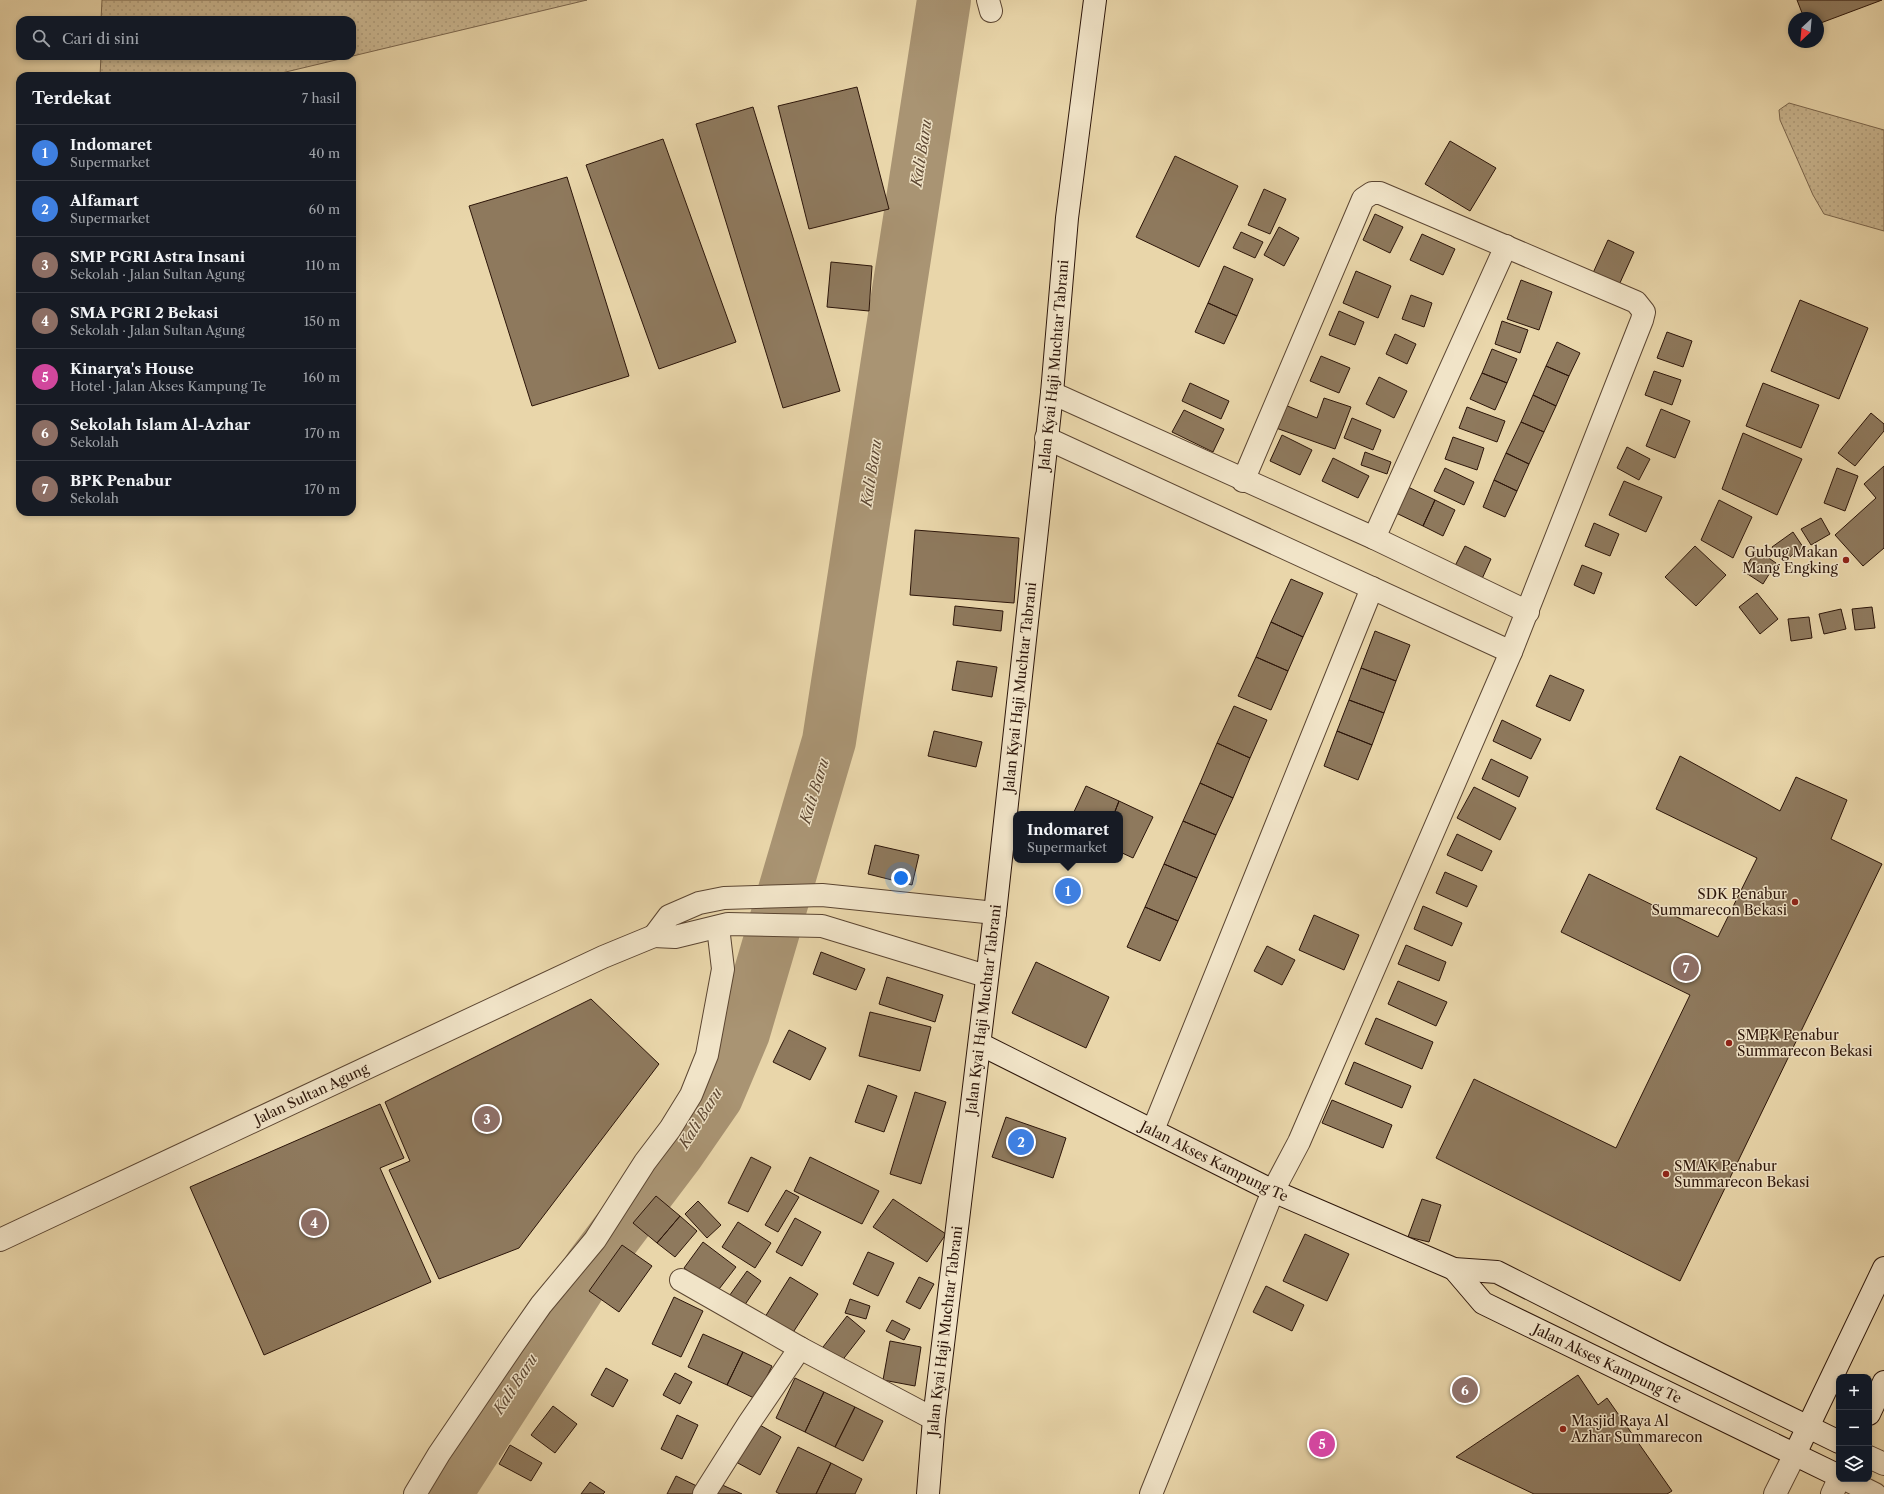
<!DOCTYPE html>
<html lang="id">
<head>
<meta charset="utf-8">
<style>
	:root { --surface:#171b24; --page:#242831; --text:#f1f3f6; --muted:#9ea1a6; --line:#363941; --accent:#c59692 }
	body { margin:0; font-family:"Libre Caslon Text",serif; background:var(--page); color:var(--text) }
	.controls { position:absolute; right:12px; bottom:12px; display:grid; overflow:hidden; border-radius:8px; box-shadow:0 2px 6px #0003 }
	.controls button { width:36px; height:36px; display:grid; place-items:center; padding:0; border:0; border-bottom:1px solid var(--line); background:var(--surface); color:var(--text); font:20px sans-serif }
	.compass { position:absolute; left:1788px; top:12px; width:36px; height:36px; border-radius:50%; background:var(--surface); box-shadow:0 2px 6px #0003; rotate:206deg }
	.you { position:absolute; left:901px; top:878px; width:14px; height:14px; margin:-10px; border:3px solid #fff; border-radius:50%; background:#1a73e8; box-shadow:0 0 0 6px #1a73e833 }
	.badge { display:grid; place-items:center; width:26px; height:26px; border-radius:50%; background:var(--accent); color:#fff; font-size:13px; font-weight:700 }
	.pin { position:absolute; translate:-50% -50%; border:2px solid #fff; box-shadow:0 1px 4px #0006 }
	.popup { position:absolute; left:1013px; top:811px; width:110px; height:52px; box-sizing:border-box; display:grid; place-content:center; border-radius:8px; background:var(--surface); filter:drop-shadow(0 1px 3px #0005); font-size:13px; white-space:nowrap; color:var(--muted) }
	.popup b { font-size:15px; color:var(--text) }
	.popup::after { content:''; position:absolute; left:50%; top:100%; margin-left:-8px; border:8px solid transparent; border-top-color:var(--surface) }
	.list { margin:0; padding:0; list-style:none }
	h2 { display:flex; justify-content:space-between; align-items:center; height:52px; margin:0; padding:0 16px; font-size:17px }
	h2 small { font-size:13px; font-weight:400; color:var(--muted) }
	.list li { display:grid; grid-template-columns:26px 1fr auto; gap:12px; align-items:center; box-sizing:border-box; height:56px; padding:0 16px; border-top:1px solid var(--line) }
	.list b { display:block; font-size:15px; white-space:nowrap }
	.list p { margin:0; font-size:13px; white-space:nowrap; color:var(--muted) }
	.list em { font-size:13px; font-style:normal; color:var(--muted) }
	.icon { flex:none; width:22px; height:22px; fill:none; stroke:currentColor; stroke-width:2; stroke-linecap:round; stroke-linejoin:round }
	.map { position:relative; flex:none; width:1884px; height:1494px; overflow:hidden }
	.search { position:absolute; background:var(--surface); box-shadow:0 2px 6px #0003; left:16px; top:16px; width:340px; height:44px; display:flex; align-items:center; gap:10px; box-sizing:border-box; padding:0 14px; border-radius:12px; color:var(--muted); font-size:15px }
	.panel { position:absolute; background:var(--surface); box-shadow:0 2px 6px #0003; left:16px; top:72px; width:340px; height:444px; border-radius:12px }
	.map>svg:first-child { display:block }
	.park { fill:url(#park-dots); stroke:#7a654c }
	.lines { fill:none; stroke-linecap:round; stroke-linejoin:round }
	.river { stroke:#a99473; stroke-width:54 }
	.building { fill:#8e795d; stroke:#2c1509 }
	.street-casing { stroke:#5b4531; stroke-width:24 }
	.secondary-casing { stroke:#2c1509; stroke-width:24 }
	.street { stroke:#f1e4c8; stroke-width:22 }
	.secondary { stroke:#f1e4c8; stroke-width:22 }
	.poi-dot { fill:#8f2418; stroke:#f1e4c8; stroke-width:1.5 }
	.labels { text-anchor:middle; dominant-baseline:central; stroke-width:3; stroke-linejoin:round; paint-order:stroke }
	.street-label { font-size:14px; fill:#2c1509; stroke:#f1e4c8 }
	.poi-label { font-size:14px; fill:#2c1509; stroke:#f1e4c8; text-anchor:start }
	.water-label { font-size:15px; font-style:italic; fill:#5e4833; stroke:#f1e4c8 }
</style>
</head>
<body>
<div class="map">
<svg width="1884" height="1494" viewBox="0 0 1884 1494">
	<defs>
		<pattern id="park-dots" width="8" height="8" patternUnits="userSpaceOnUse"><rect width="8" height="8" fill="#c9b58f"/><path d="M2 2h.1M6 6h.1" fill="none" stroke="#ad9b7a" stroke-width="1.8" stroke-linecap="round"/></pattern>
	</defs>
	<rect width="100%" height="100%" fill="#e9d6aa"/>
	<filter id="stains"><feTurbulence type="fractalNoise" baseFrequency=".005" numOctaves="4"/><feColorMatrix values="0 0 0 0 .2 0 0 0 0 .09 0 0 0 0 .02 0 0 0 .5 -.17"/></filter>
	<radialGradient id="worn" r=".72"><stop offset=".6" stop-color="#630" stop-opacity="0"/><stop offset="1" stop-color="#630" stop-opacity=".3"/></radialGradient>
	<path class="park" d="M 102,0 L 587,0 L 269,76 L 100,76 L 101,56 L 352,56 L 352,20 L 101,20 Z
		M 1789,103 L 1884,130 L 1884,231 L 1824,214 L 1813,195 L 1780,120 L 1779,110 Z"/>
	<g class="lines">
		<path class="river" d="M 445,1494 L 591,1267 L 678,1152 L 716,1097 L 743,1033 L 829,741 L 944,0"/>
	</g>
	<path class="building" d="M 1797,0 L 1882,0 L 1818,24 L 1818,18 L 1804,18 Z
		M 857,87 L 889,209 L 809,229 L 778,106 Z
		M 753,107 L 840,391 L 783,408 L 696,124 Z
		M 663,139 L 736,342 L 659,369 L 586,165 Z
		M 1450,141 L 1496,168 L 1470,211 L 1425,184 Z
		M 1175,156 L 1238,186 L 1199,267 L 1136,237 Z
		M 567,177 L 629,376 L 532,406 L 469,206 Z
		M 1264,189 L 1286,199 L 1270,234 L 1248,225 Z
		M 1375,214 L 1403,227 L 1390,253 L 1363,240 Z
		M 1279,227 L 1299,238 L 1284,266 L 1264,255 Z
		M 1241,232 L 1263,242 L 1255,258 L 1233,248 Z
		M 1422,234 L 1455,249 L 1443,275 L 1410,260 Z
		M 1608,240 L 1634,252 L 1619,285 L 1593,273 Z
		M 831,262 L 872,266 L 869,311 L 827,307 Z
		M 1224,266 L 1253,279 L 1237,316 L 1208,303 Z
		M 1356,271 L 1391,286 L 1378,318 L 1343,303 Z
		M 1521,280 L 1552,292 L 1539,330 L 1507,319 Z
		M 1411,295 L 1432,303 L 1424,327 L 1402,319 Z
		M 1800,300 L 1868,328 L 1839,399 L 1771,371 Z
		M 1208,303 L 1237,316 L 1224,344 L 1195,332 Z
		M 1339,311 L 1364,322 L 1355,345 L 1329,335 Z
		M 1502,321 L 1528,330 L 1520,353 L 1495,344 Z
		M 1667,332 L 1692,341 L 1683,367 L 1657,358 Z
		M 1395,334 L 1416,344 L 1407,364 L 1386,354 Z
		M 1557,342 L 1580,353 L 1569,376 L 1546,366 Z
		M 1492,349 L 1517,359 L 1507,383 L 1482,373 Z
		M 1321,356 L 1350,368 L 1339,393 L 1310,381 Z
		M 1546,366 L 1569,376 L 1556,406 L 1533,395 Z
		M 1654,371 L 1681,380 L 1672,405 L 1645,395 Z
		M 1482,373 L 1507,383 L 1495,410 L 1470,399 Z
		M 1379,377 L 1407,391 L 1394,418 L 1366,404 Z
		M 1190,383 L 1229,401 L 1221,419 L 1182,401 Z
		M 1763,383 L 1819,405 L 1801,448 L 1746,426 Z
		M 1533,395 L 1556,406 L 1544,432 L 1521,422 Z
		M 1324,398 L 1351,407 L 1335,449 L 1276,428 L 1285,405 L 1317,418 Z
		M 1467,407 L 1505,421 L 1497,442 L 1459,428 Z
		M 1661,409 L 1690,421 L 1675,458 L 1646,446 Z
		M 1184,410 L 1224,429 L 1213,452 L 1172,432 Z
		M 1871,413 L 1884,424 L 1884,431 L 1855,466 L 1838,453 Z
		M 1352,418 L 1381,430 L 1373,450 L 1344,438 Z
		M 1521,422 L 1544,432 L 1529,464 L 1506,453 Z
		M 1743,433 L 1802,459 L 1777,515 L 1722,489 Z
		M 1282,435 L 1312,450 L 1300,475 L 1270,461 Z
		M 1453,437 L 1484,448 L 1477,470 L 1445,459 Z
		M 1627,447 L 1650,459 L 1639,480 L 1617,468 Z
		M 1365,452 L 1391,462 L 1387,474 L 1361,465 Z
		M 1506,453 L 1529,464 L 1517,491 L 1494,480 Z
		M 1333,458 L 1369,476 L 1358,498 L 1322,481 Z
		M 1884,466 L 1884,548 L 1863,566 L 1835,535 L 1876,498 L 1864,484 Z
		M 1445,468 L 1474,482 L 1464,505 L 1434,491 Z
		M 1837,468 L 1858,476 L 1845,511 L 1824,503 Z
		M 1494,480 L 1517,491 L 1505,517 L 1483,507 Z
		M 1624,481 L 1662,497 L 1646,532 L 1609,515 Z
		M 1406,486 L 1435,500 L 1423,526 L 1394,512 Z
		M 1435,500 L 1455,510 L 1443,536 L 1423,526 Z
		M 1719,500 L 1752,517 L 1733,558 L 1701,540 Z
		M 1821,518 L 1830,534 L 1811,545 L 1801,529 Z
		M 1594,523 L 1619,534 L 1610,556 L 1585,546 Z
		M 915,530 L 1019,538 L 1014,603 L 910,595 Z
		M 1793,532 L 1803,547 L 1783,562 L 1772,547 Z
		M 1465,546 L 1491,559 L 1481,581 L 1454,568 Z
		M 1695,546 L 1726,575 L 1696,606 L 1665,577 Z
		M 1757,550 L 1776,563 L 1763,584 L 1743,571 Z
		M 1582,565 L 1602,573 L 1594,594 L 1574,585 Z
		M 1291,579 L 1323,593 L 1303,637 L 1271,622 Z
		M 1757,593 L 1778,619 L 1760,634 L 1739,607 Z
		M 955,606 L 1003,611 L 1001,631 L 953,625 Z
		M 1872,607 L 1875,628 L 1855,630 L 1852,609 Z
		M 1841,609 L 1846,629 L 1824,634 L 1819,614 Z
		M 1809,617 L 1812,638 L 1791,641 L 1788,619 Z
		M 1271,622 L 1303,637 L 1288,671 L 1256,657 Z
		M 1375,631 L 1410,645 L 1396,681 L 1361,668 Z
		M 1256,657 L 1288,671 L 1271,710 L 1238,696 Z
		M 957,661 L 997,667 L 992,697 L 952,690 Z
		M 1361,668 L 1396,681 L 1384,713 L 1349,700 Z
		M 1550,675 L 1584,690 L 1570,721 L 1536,706 Z
		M 1349,700 L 1384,713 L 1372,745 L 1337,731 Z
		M 1234,706 L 1267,720 L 1250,758 L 1217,743 Z
		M 1502,720 L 1541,739 L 1531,759 L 1493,741 Z
		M 934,731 L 982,742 L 976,767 L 928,756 Z
		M 1337,731 L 1372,745 L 1358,780 L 1324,766 Z
		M 1217,743 L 1250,758 L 1233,798 L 1200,783 Z
		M 1680,756 L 1780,811 L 1796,777 L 1847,800 L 1831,839 L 1882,864 L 1680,1281 L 1436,1158 L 1474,1079 L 1616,1148 L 1690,995 L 1561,932 L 1589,874 L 1718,937 L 1757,858 L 1656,809 Z
		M 1491,759 L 1528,777 L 1519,797 L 1482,779 Z
		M 1200,783 L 1233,798 L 1216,835 L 1183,821 Z
		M 1086,786 L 1119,801 L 1114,814 L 1073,814 Z
		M 1474,787 L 1516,808 L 1500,840 L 1457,818 Z
		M 1119,801 L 1153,817 L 1133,858 L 1120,852 L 1120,814 L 1114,814 Z
		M 1183,821 L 1216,835 L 1197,878 L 1164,864 Z
		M 1457,834 L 1492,851 L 1482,871 L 1447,855 Z
		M 875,845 L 919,855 L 912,885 L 868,874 Z
		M 1164,864 L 1197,878 L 1178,921 L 1145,907 Z
		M 1445,872 L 1477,886 L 1467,907 L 1436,893 Z
		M 1423,906 L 1462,923 L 1452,946 L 1414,929 Z
		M 1145,907 L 1178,921 L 1160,961 L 1127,947 Z
		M 1314,915 L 1359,935 L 1344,970 L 1299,950 Z
		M 1406,945 L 1446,962 L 1439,981 L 1398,964 Z
		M 1267,946 L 1295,960 L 1282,985 L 1254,971 Z
		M 821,952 L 865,969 L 856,990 L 813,974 Z
		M 1036,962 L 1109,997 L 1086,1048 L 1012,1013 Z
		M 887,977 L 943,995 L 935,1022 L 879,1004 Z
		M 1398,981 L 1447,1002 L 1436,1026 L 1388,1004 Z
		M 591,999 L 659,1064 L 519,1248 L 439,1279 L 389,1170 L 410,1161 L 385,1102 Z
		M 870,1012 L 931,1027 L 920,1071 L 859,1056 Z
		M 1376,1018 L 1433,1042 L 1422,1069 L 1365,1044 Z
		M 789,1030 L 826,1048 L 810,1080 L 773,1062 Z
		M 1354,1062 L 1411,1086 L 1402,1108 L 1345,1084 Z
		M 868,1085 L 897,1096 L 884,1132 L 855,1122 Z
		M 915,1092 L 946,1102 L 921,1184 L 890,1174 Z
		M 1332,1100 L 1392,1125 L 1383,1148 L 1322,1123 Z
		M 380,1104 L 404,1158 L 380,1168 L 431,1282 L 264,1355 L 190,1187 Z
		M 1006,1117 L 1066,1138 L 1053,1178 L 992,1157 Z
		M 751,1157 L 771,1167 L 748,1212 L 728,1203 Z
		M 810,1157 L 879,1191 L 862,1224 L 794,1191 Z
		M 786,1190 L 799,1197 L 778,1232 L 765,1225 Z
		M 656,1196 L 680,1216 L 657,1243 L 633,1223 Z
		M 893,1199 L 946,1234 L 927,1262 L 873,1227 Z
		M 1422,1199 L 1441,1205 L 1429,1242 L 1408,1237 Z
		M 698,1201 L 721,1225 L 707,1238 L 685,1214 Z
		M 680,1216 L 697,1231 L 675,1257 L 657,1243 Z
		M 795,1218 L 821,1232 L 802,1266 L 776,1252 Z
		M 738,1222 L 771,1243 L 755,1268 L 722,1247 Z
		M 1305,1234 L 1349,1254 L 1327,1301 L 1283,1281 Z
		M 703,1242 L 736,1267 L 716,1293 L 684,1268 Z
		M 622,1245 L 652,1266 L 619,1312 L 589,1291 Z
		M 868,1252 L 894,1263 L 878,1296 L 853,1284 Z
		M 747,1271 L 761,1281 L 742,1309 L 727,1299 Z
		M 790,1277 L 818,1294 L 792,1334 L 765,1317 Z
		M 919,1277 L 934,1284 L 920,1309 L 906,1302 Z
		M 1266,1286 L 1304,1305 L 1292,1331 L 1253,1312 Z
		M 674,1297 L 703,1311 L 681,1357 L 652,1344 Z
		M 850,1299 L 870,1306 L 866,1319 L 845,1313 Z
		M 847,1316 L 865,1331 L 841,1362 L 823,1347 Z
		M 892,1320 L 910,1329 L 904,1340 L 886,1331 Z
		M 703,1334 L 743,1352 L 727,1385 L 688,1367 Z
		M 890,1341 L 921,1347 L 915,1386 L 883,1380 Z
		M 743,1352 L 772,1366 L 756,1399 L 727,1385 Z
		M 606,1368 L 628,1380 L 613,1407 L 591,1395 Z
		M 675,1373 L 692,1382 L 680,1404 L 663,1395 Z
		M 1578,1375 L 1598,1405 L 1607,1398 L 1672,1491 L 1667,1494 L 1534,1494 L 1456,1457 Z
		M 795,1378 L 824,1392 L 805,1432 L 776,1418 Z
		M 824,1392 L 855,1407 L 835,1447 L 805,1432 Z
		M 553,1406 L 577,1424 L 555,1453 L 531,1435 Z
		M 855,1407 L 883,1421 L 863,1461 L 835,1447 Z
		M 677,1415 L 698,1425 L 682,1459 L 661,1449 Z
		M 758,1424 L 781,1437 L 760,1475 L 736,1462 Z
		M 510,1445 L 542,1463 L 531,1481 L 499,1464 Z
		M 798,1447 L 831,1463 L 816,1494 L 780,1494 L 776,1492 Z
		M 831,1463 L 862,1479 L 855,1494 L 816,1494 Z
		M 676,1476 L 701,1488 L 698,1494 L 667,1494 Z
		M 590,1482 L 605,1492 L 603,1494 L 581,1494 Z
		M 718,1483 L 742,1494 L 712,1494 Z"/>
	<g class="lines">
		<g class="street-casing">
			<g id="street">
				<path d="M 988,0 L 991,11"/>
				<path d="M 1052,393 L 1374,538 L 1528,612"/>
				<path d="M 1046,438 L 1511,652"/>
				<path d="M 1374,538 L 1506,246"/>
				<path d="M 986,976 L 822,926 L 728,924 L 675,937 L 654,936 L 669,916 L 699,903 L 724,898 L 822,895 L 995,913"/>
				<path d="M 1153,1130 L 1372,588"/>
				<path id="s1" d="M 0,1240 L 603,957 L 654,936"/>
				<path d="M 681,1280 L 800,1348 L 934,1419"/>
				<path d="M 1869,1457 L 1884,1464"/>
				<path d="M 1845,1479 L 1875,1494"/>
				<path d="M 415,1494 L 439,1454 L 513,1345 L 541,1305 L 595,1240 L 645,1162 L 670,1129 L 691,1095 L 707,1055 L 723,969 L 718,927"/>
				<path d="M 704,1494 L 749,1423 L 800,1348"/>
				<path d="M 1151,1494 L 1273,1191 L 1299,1142 L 1511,652 L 1642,320 L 1644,312 L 1636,302 L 1380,193 L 1372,193 L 1363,199 L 1243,481"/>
				<path d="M 1775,1494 L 1794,1456"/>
				<path d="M 1832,1494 L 1839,1479"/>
			</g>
		</g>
		<g class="secondary-casing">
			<g id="secondary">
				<path id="s2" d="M 980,1044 L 1273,1191 L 1454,1269 L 1497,1272 L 1661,1355 L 1839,1442"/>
				<path id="s3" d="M 1454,1269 L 1483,1303 L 1839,1476"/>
				<path d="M 1869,1414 L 1884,1382"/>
				<path d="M 1794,1456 L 1884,1268"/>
				<path id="s4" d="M 928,1494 L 934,1419 L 995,913 L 1052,393 L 1067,218 L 1095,0"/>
			</g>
		</g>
		<use href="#street" class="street"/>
		<use href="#secondary" class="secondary"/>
	</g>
	<g class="poi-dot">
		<circle cx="1846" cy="560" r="4"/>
		<circle cx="1795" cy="902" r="4"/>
		<circle cx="1729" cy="1043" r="4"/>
		<circle cx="1666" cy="1174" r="4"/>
		<circle cx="1563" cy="1429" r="4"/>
	</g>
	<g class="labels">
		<g class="street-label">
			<text stroke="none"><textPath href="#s4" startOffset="1136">Jalan Kyai Haji Muchtar Tabrani</textPath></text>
			<text stroke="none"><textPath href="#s4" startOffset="812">Jalan Kyai Haji Muchtar Tabrani</textPath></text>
			<text stroke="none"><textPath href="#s4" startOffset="488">Jalan Kyai Haji Muchtar Tabrani</textPath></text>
			<text stroke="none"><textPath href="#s1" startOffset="344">Jalan Sultan Agung</textPath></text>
			<text stroke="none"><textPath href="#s2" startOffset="262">Jalan Akses Kampung Te</textPath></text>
			<text stroke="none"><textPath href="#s4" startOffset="164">Jalan Kyai Haji Muchtar Tabrani</textPath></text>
			<text stroke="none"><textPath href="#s3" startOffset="183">Jalan Akses Kampung Te</textPath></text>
		</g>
		<g class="poi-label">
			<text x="1838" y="552" text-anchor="end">Gubug Makan<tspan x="1838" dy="16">Mang Engking</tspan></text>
			<text x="1787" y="894" text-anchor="end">SDK Penabur<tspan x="1787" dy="16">Summarecon Bekasi</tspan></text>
			<text x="1737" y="1035">SMPK Penabur<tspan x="1737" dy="16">Summarecon Bekasi</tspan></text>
			<text x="1674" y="1166">SMAK Penabur<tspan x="1674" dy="16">Summarecon Bekasi</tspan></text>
			<text x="1571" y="1421">Masjid Raya Al<tspan x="1571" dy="16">Azhar Summarecon</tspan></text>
		</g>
		<g class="water-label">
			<text transform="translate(921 153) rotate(-81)">Kali Baru</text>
			<text transform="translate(871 473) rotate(-81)">Kali Baru</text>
			<text transform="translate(814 791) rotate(-73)">Kali Baru</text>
			<text transform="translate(700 1118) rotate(-58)">Kali Baru</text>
			<text transform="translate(515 1384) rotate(-57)">Kali Baru</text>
		</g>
	</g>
	<rect width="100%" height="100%" filter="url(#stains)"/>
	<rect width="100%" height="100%" fill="url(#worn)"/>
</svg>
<div class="controls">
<button>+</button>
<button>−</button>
<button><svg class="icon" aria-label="layers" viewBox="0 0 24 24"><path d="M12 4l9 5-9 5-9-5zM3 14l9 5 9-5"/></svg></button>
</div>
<svg class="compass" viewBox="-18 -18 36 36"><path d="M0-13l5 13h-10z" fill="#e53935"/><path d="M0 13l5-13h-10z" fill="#9ea1a6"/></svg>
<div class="you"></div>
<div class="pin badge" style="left:1068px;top:891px;background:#3f7fe0">1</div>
<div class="popup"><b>Indomaret</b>Supermarket</div>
<div class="pin badge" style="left:1021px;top:1142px;background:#3f7fe0">2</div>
<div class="pin badge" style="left:487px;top:1119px;background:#8d6e63">3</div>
<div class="pin badge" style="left:314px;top:1223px;background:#8d6e63">4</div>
<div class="pin badge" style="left:1322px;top:1444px;background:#d1479c">5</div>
<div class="pin badge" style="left:1465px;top:1390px;background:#8d6e63">6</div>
<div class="pin badge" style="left:1686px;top:968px;background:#8d6e63">7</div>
<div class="search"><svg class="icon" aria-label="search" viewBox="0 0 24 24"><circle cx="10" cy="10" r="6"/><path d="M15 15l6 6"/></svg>Cari di sini</div>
<section class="panel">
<h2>Terdekat<small>7 hasil</small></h2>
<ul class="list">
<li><span class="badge" style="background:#3f7fe0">1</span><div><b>Indomaret</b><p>Supermarket</p></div><em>40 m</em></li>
<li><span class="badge" style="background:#3f7fe0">2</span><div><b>Alfamart</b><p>Supermarket</p></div><em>60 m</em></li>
<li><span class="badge" style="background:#8d6e63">3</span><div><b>SMP PGRI Astra Insani</b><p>Sekolah · Jalan Sultan Agung</p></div><em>110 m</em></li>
<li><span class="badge" style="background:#8d6e63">4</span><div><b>SMA PGRI 2 Bekasi</b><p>Sekolah · Jalan Sultan Agung</p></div><em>150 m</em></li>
<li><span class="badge" style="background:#d1479c">5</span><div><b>Kinarya's House</b><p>Hotel · Jalan Akses Kampung Te</p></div><em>160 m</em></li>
<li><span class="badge" style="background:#8d6e63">6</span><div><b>Sekolah Islam Al-Azhar</b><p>Sekolah</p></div><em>170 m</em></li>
<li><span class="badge" style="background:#8d6e63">7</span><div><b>BPK Penabur</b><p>Sekolah</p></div><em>170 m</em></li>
</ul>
</section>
</div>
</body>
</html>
